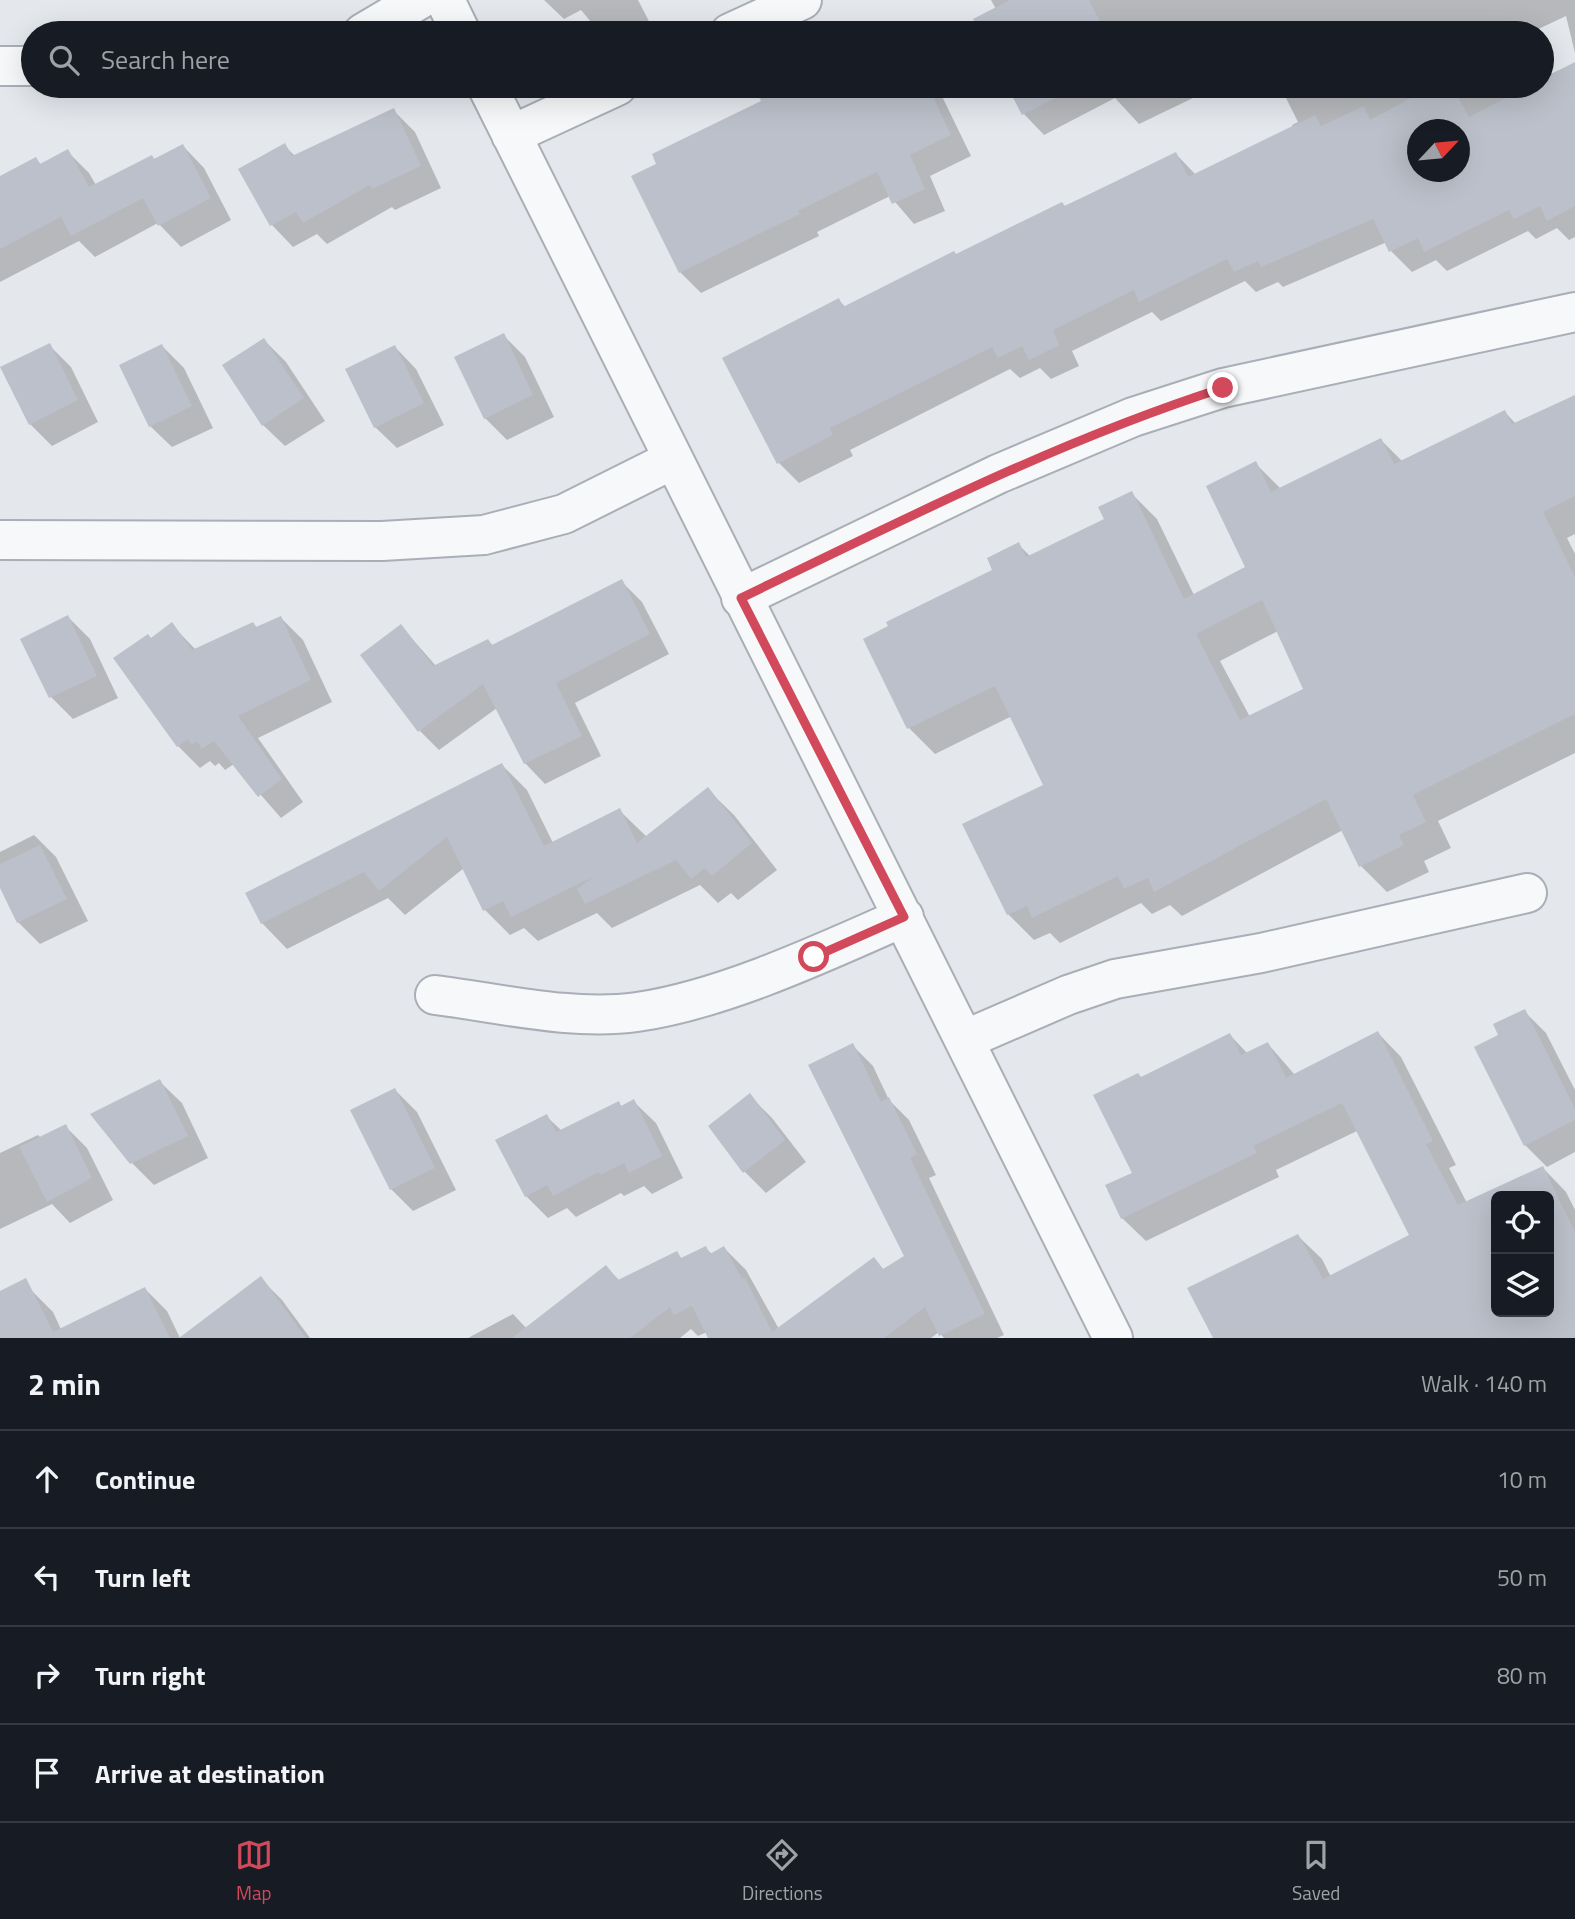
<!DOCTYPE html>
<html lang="en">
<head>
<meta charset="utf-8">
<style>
	:root { --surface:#171b24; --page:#20242c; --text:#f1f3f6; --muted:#9ea1a6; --line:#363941; --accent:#d1495b }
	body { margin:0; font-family:"Titillium Web",sans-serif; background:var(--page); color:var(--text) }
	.controls { position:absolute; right:21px; bottom:21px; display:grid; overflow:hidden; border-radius:10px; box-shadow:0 7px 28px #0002 }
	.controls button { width:63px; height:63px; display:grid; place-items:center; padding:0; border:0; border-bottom:2px solid var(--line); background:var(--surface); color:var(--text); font:35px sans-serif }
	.compass { position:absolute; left:1407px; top:119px; width:63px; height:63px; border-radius:50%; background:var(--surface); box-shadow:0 7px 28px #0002; rotate:64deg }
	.stop { position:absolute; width:21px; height:21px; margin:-16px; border:5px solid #d1495b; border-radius:50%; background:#fff }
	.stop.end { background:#d1495b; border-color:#fff; box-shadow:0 2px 7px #0008 }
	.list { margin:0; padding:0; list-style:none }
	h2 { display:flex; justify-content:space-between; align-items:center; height:91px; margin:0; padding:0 28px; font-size:30px }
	h2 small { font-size:23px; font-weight:400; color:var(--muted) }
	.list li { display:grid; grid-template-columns:46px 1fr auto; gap:21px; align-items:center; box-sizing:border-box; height:98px; padding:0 28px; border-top:2px solid var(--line) }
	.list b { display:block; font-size:26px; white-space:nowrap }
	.list em { font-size:23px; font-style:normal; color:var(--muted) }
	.icon { flex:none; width:38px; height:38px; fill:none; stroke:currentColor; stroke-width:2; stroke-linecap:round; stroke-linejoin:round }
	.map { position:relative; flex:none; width:1575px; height:1338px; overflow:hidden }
	.search { position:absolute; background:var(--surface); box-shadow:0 7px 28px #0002; left:21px; right:21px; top:21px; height:77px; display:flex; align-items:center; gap:18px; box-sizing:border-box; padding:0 24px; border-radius:38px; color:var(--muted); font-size:26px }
	.sheet { height:483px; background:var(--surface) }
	nav { display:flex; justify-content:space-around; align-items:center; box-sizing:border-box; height:98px; border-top:2px solid var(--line); background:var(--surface); font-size:19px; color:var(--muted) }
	nav a { display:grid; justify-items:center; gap:4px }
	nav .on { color:var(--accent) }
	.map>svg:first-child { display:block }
	.shadow { fill:#0003; fill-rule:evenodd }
	.building { fill:#bbc0ca; fill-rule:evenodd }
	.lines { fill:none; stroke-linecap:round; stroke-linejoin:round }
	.minor-casing { stroke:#a9aeb7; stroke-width:42 }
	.minor { stroke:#f7f8fa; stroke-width:38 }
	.route { stroke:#d1495b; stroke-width:9 }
</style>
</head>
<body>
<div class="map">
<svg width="1575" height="1338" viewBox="0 0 1575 1338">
	<rect width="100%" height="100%" fill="#e4e7ec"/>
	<path class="shadow" d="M 544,0 L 638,0 L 652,27 L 641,33 L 600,33 L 581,10 L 564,19 Z
		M 991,0 L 1575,0 L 1575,53 L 1566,16 L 1530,33 L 983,33 L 976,20 L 996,9 Z
		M 1575,63 L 1575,237 L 1569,240 L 1557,228 L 1536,239 L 1528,231 L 1447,271 L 1436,260 L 1412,272 L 1391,251 L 1387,242 L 1283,287 L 1278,282 L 1256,292 L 1245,281 L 1161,321 L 1152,312 L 1072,351 L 1079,366 L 1051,379 L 1040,368 L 1020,378 L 1010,369 L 850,450 L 853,456 L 799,483 L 779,463 L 839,300 L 846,308 L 1176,154 L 1196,175 L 1293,127 L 1292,125 L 1298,122 L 1280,86 L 1507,86 L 1507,94 L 1526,86 L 1542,86 L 1542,78 ZM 1418,130 L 1460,130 L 1460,172 L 1418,172 Z
		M 766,86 L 937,86 L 971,156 L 930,176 L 945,211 L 914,224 L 890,196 L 817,232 L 819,236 L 701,293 L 680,272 L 659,164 L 763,102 L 758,90 Z
		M 1009,86 L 1218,86 L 1139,124 L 1115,98 L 1044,135 L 1024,114 Z
		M 393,110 L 415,132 L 441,188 L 395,210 L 392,207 L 327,244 L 317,234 L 293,247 L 272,225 L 284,145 L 295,156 Z
		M 183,146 L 204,168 L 231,220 L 181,247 L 158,223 L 95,257 L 79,241 L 0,282 L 0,178 L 36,160 L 42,165 L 67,151 L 89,173 L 96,185 Z
		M 503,335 L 525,357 L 554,417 L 507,440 L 485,418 Z
		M 264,340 L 286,362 L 325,421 L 285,446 L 263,425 Z
		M 49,345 L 71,367 L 98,422 L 52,446 L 30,424 Z
		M 162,346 L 184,368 L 213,428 L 172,447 L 150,426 Z
		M 395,347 L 416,369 L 444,425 L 397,448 L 375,427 Z
		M 1575,397 L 1575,534 L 1567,538 L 1575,554 L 1575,753 L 1438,821 L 1451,848 L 1424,861 L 1429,872 L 1387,892 L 1361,866 L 1343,830 L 1182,916 L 1170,905 L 1152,914 L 1141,903 L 1060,943 L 1050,933 L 1034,940 L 1008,914 L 965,825 L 1045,786 L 1012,716 L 935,754 L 909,728 L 995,571 L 1018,544 L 1031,557 L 1106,520 L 1131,493 L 1157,519 L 1194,595 L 1247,568 L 1256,464 L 1281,489 L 1381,440 L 1403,462 L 1505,412 L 1516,424 ZM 1278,631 L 1306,690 L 1250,717 L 1220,661 Z
		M 622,582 L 642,602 L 669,654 L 575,703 L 601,756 L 545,784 L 525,763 L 497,708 L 439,750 L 419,730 L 401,626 L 436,666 L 488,641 L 494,646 Z
		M 68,617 L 90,639 L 118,698 L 73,719 L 51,697 Z
		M 281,618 L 303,640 L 332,702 L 258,738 L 303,802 L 281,818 L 234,764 L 225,770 L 219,763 L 215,766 L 210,761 L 200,768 L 178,746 L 151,640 L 172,625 L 196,650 L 253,624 L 258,628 Z
		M 502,765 L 527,790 L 553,843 L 620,811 L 647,837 L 708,790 L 734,815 L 777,870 L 738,900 L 731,893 L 718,903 L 700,885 L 612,928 L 597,913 L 538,941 L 524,928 L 510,935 L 485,910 L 464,868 L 405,915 L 388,898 L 287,949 L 262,923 Z
		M 34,835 L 56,857 L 88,921 L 40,944 L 18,922 L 0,884 L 0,852 Z
		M 1524,1011 L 1546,1033 L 1575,1090 L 1575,1152 L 1547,1167 L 1525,1145 L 1501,1035 Z
		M 1378,1033 L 1401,1057 L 1456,1165 L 1449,1168 L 1467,1203 L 1543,1168 L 1566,1192 L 1575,1210 L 1575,1338 L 1214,1338 L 1190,1288 L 1298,1236 L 1322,1259 L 1331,1277 L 1411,1236 L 1357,1131 L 1276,1170 L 1279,1177 L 1146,1241 L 1122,1218 L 1134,1174 L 1142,1078 L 1230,1035 L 1248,1054 L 1268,1044 L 1295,1075 ZM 1496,1196 L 1549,1196 L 1549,1312 L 1496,1312 Z
		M 852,1045 L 873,1066 L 889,1100 L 909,1120 L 936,1175 L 929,1178 L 1004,1335 L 997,1338 L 944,1338 L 939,1332 L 931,1338 L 821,1338 L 802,1312 L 874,1259 L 884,1270 L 906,1256 Z
		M 160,1082 L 182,1103 L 208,1158 L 154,1185 L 132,1163 Z
		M 395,1090 L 417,1112 L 456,1190 L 413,1211 L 391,1189 Z
		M 750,1096 L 772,1118 L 806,1162 L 766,1193 L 744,1171 Z
		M 634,1102 L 656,1123 L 683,1178 L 652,1194 L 644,1186 L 624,1196 L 621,1193 L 576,1217 L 567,1208 L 548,1218 L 526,1196 L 546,1116 L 562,1131 L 619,1104 L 623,1107 Z
		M 65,1126 L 87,1148 L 113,1200 L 70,1223 L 52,1204 L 0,1229 L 0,1153 L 38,1135 L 41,1138 Z
		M 705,1248 L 712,1254 L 724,1248 L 746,1270 L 784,1338 L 710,1338 L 707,1332 L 698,1336 L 691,1329 L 680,1338 L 468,1338 L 513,1314 L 527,1329 L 606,1267 L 620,1281 L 677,1253 L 682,1259 Z
		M 261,1279 L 282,1300 L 310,1338 L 236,1338 L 216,1312 Z
		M 145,1289 L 167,1311 L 180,1338 L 109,1338 L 96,1313 Z
		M 31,1290 L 53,1312 L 65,1338 L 0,1338 L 0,1306 Z"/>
	<path class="building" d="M 1010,0 L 1089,0 L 1106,33 L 981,33 L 973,19 Z
		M 897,23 L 902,33 L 875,33 Z
		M 1575,62 L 1575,206 L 1547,221 L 1540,206 L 1514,219 L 1509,210 L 1424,252 L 1418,238 L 1389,252 L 1373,219 L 1261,267 L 1258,261 L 1234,272 L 1227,259 L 1139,302 L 1134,290 L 1053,330 L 1059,345 L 1029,360 L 1022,346 L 998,358 L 992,347 L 830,428 L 833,435 L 777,464 L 722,358 L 839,298 L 843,307 L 954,251 L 956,254 L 1062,202 L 1065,206 L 1176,152 L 1188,177 L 1315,115 L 1321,126 L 1364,106 L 1370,120 L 1433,86 L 1452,86 L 1469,117 L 1529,86 L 1542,86 L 1542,79 ZM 1418,130 L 1460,130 L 1460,172 L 1418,172 Z
		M 762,86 L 928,86 L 951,135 L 910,155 L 925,189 L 892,204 L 877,172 L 798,211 L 800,214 L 679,273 L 631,176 L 656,164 L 652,154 L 761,101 L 755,89 Z
		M 1007,86 L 1079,86 L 1022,115 Z
		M 394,108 L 421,166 L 372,189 L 370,185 L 303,223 L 296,212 L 270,226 L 238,169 L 285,143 L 292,156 Z
		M 183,144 L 211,198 L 158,226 L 143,198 L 71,236 L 61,217 L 0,249 L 0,176 L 36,157 L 40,164 L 68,149 L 89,187 L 152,155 L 154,159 Z
		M 504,333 L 533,395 L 484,419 L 454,357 Z
		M 264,338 L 304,398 L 262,426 L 222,365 Z
		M 50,343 L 78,400 L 29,425 L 0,367 Z
		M 162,344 L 192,406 L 149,427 L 119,365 Z
		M 395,345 L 424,403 L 374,428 L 345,369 Z
		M 1575,395 L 1575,496 L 1543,512 L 1575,577 L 1575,714 L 1413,795 L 1426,822 L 1399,835 L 1404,845 L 1359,867 L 1326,799 L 1154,892 L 1148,878 L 1124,889 L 1118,876 L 1032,918 L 1027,906 L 1007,915 L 962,824 L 1043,785 L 995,686 L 907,729 L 863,639 L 888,626 L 886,622 L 992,570 L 987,558 L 1019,542 L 1026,557 L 1104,519 L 1098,507 L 1132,491 L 1184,599 L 1245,567 L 1206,486 L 1256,461 L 1271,492 L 1381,438 L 1394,464 L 1505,410 L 1512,424 ZM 1262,600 L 1303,689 L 1240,720 L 1196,634 Z
		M 622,579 L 650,634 L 556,683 L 582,736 L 524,764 L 483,684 L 418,732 L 360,655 L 401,624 L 433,666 L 488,639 L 492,645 Z
		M 68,615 L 97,676 L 49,698 L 20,639 Z
		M 281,616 L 311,680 L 238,716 L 282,779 L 258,797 L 214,741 L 202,749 L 197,741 L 192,745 L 188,739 L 177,747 L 113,658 L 148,634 L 151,638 L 172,622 L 192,650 L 253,622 L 256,627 Z
		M 502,763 L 544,846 L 620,808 L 637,843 L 708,787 L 752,843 L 712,876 L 705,868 L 691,879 L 676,860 L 585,904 L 577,889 L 593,877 L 511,917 L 503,901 L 483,911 L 447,837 L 379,891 L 364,872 L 261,924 L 245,893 Z
		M 40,845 L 67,899 L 17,923 L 0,888 L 0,864 Z
		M 1525,1009 L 1575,1109 L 1575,1120 L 1524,1146 L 1474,1047 L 1498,1035 L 1493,1024 Z
		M 1378,1031 L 1433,1141 L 1426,1144 L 1458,1205 L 1543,1166 L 1575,1232 L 1575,1338 L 1213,1338 L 1187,1288 L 1298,1234 L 1323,1279 L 1409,1235 L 1342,1103 L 1253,1146 L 1257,1153 L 1121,1219 L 1105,1185 L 1132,1173 L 1093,1095 L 1138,1073 L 1141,1077 L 1230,1033 L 1241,1055 L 1268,1042 L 1286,1078 ZM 1496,1196 L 1549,1196 L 1549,1312 L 1496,1312 Z
		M 853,1043 L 881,1102 L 889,1097 L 917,1154 L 910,1158 L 985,1314 L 939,1336 L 925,1307 L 884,1338 L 708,1338 L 692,1306 L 674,1315 L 670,1307 L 630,1338 L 512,1338 L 606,1265 L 618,1280 L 677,1251 L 681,1258 L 706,1246 L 710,1254 L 724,1246 L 742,1279 L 745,1278 L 772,1332 L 874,1257 L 883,1269 L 904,1256 L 808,1065 Z
		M 160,1079 L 188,1136 L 130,1164 L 90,1114 Z
		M 395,1088 L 435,1168 L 390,1190 L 350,1110 Z
		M 750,1093 L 785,1140 L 743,1173 L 708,1126 Z
		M 634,1099 L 662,1156 L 629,1173 L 624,1163 L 600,1175 L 599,1172 L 553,1196 L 547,1185 L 525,1197 L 495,1140 L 547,1114 L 556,1132 L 619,1101 L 621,1106 Z
		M 66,1124 L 92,1178 L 47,1202 L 19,1147 Z
		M 261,1276 L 306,1338 L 179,1338 Z
		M 26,1278 L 53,1332 L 145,1287 L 170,1338 L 0,1338 L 0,1291 Z"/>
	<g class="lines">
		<g class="minor-casing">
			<path id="minor" d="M 445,0 L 461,33
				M 363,33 L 419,0
				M 730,33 L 802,0
				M 0,66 L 33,66
				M 487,86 L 1113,1338
				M 511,135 L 617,86
				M 0,540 L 382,541 L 484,535 L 564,514 L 672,460
				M 741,598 L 998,474 L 1133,417 L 1223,388 L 1575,312
				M 435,995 C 500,1003 571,1021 637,1012 C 722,1000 825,952 904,917
				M 964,1040 L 1068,995 L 1115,979 L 1261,953 L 1527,893"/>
		</g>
		<use href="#minor" class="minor"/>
	</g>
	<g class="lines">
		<path class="route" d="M 814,957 L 904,917 L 741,598 C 899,522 1055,442 1223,388"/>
	</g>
</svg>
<div class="controls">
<button><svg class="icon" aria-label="locate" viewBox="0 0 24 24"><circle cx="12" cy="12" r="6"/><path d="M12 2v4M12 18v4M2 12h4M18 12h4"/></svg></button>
<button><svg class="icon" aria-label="layers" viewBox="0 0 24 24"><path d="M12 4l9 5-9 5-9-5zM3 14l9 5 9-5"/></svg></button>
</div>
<svg class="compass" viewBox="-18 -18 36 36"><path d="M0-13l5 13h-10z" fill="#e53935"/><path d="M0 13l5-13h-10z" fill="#9ea1a6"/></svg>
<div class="stop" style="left:814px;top:957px"></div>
<div class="stop end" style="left:1223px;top:388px"></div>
<div class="search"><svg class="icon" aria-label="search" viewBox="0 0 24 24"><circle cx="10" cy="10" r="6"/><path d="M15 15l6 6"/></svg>Search here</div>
</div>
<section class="sheet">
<h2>2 min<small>Walk · 140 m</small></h2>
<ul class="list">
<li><svg class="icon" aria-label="ahead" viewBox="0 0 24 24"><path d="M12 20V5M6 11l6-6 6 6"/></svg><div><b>Continue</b></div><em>10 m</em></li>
<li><svg class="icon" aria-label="left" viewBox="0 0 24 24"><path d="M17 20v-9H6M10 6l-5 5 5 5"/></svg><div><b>Turn left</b></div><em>50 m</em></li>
<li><svg class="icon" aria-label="right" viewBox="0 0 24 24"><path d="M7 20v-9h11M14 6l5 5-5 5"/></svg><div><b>Turn right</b></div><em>80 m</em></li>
<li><svg class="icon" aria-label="arrive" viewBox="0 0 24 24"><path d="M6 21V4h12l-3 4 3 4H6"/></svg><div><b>Arrive at destination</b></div></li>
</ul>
</section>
<nav>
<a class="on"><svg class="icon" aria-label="map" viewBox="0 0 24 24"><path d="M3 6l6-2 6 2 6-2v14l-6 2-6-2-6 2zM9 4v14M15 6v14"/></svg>Map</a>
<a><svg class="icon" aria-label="directions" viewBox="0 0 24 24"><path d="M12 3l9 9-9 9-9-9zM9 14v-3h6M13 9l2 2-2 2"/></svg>Directions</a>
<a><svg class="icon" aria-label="saved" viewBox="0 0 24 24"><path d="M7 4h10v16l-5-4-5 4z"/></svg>Saved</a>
</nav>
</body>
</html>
